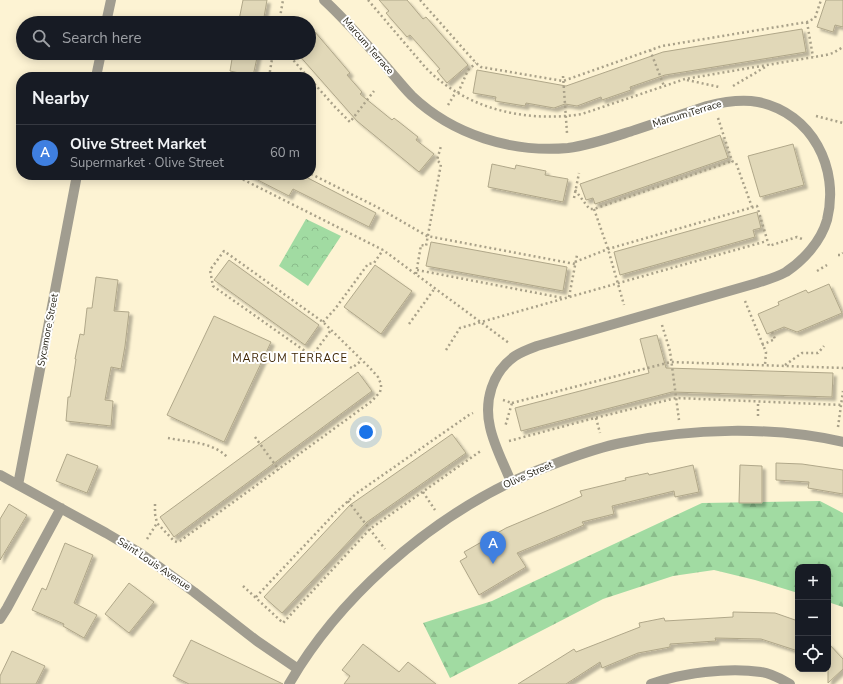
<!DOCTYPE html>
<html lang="en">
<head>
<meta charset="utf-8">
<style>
	:root { --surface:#171b24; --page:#20242c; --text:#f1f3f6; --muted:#9ea1a6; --line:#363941; --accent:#d93025 }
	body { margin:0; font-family:"Nunito Sans",sans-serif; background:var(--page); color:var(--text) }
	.controls { position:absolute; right:12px; bottom:12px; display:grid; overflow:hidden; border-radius:8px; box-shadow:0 2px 10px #0003 }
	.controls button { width:36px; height:36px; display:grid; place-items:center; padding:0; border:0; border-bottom:1px solid var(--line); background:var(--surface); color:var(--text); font:20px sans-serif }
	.you { position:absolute; left:366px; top:432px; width:14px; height:14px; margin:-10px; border:3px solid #fff; border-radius:50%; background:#1a73e8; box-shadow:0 0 0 6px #1a73e833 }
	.badge { display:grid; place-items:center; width:26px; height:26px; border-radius:50%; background:var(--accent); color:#fff; font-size:13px; font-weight:700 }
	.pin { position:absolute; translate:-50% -33px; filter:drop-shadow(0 1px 2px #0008) }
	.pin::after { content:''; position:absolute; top:21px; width:14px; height:12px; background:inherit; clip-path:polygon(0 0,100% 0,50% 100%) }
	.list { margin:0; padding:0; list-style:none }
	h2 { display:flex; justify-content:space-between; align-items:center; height:52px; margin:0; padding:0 16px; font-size:17px }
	h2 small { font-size:13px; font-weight:400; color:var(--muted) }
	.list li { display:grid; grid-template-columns:26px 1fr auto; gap:12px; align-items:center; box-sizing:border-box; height:56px; padding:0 16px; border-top:1px solid var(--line) }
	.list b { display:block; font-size:15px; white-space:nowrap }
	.list p { margin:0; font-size:13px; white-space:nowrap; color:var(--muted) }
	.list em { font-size:13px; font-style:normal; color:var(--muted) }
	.icon { flex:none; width:22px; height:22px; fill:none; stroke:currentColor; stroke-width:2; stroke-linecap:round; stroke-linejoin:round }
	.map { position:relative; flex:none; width:843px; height:684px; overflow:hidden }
	.search { position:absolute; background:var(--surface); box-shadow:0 2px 10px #0003; left:16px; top:16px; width:300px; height:44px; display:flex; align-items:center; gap:10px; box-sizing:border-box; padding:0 14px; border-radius:22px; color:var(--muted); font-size:15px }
	.panel { position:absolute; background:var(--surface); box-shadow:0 2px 10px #0003; left:16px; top:72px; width:300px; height:108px; border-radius:16px }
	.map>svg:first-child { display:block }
	.forest { fill:url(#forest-firs) }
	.park { fill:url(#park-crowns) }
	.building { fill:#e1d8b8; stroke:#b0a789; filter:url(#shadow) }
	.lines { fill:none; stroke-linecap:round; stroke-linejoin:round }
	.path { stroke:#a9a189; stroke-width:2.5; stroke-dasharray:2 3; stroke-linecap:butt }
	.minor { stroke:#a19d90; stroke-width:10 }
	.labels { text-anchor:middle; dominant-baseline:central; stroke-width:4; stroke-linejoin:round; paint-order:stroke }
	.street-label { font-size:10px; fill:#242115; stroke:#fff }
	.neighbourhood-label { font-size:11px; letter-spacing:1px; fill:#3e2503; stroke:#fff }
</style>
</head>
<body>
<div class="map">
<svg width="843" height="684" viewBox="0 0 843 684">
	<defs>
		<pattern id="forest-firs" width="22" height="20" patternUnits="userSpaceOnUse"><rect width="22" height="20" fill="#a1dba2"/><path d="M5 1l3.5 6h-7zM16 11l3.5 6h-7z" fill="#8abc8b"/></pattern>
		<pattern id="park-crowns" width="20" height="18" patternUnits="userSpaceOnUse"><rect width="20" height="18" fill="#a1dba2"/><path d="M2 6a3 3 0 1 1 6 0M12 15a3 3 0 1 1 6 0" fill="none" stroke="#8abc8b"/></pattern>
		<filter id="shadow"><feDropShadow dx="3.5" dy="3.5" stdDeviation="1" flood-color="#0004"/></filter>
	</defs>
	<rect width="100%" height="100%" fill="#fdf3d3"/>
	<path class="forest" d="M 820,501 L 843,513 L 843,607 L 828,602 L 828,567 L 798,567 L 798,593 L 755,580 L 714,570 L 673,576 L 603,599 L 450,678 L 423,623 L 492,601 L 702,503 Z"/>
	<path class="park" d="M 306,219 L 341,236 L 308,286 L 279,266 Z"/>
	<path class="building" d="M 243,0 L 267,0 L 263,23 L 243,23 L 243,21 L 239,20 Z
		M 379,0 L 407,0 L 423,19 L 426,17 L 468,65 L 447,83 L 437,71 L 440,69 L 410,35 L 407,37 L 386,13 L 389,11 Z
		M 826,0 L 843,0 L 843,27 L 835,25 L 833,32 L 817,27 Z
		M 309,25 L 350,73 L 347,75 L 362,92 L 360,94 L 392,120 L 394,118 L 418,137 L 416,140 L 434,154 L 419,172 L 357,121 L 297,53 L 309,53 Z
		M 802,29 L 806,52 L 665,75 L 630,87 L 631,90 L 602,100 L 601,97 L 577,106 L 565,104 L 554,108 L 526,103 L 525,106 L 495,101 L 496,97 L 473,93 L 477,70 L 566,86 L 663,52 Z
		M 233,53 L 258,53 L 253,76 L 230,71 Z
		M 720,135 L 728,158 L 595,204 L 593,198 L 586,200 L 580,184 Z
		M 793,144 L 804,185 L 760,197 L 748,156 Z
		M 492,164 L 515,169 L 516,165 L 546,171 L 545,175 L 568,179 L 563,202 L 488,187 Z
		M 248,175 L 302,175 L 376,213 L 369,227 L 293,189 L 289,196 Z
		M 757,212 L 761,228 L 753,230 L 755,237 L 620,275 L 614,252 Z
		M 431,242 L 567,267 L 563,291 L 426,266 Z
		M 229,260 L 319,325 L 305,345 L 214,280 Z
		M 375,265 L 412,291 L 381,334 L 344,307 Z
		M 96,277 L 118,280 L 114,311 L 129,312 L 125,346 L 121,369 L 111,367 L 105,400 L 113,401 L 111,426 L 66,421 L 68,397 L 70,397 L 76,359 L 75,359 L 80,334 L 84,335 L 87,308 L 92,308 Z
		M 829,284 L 842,313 L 797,332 L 784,327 L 767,334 L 758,314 L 779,305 L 778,302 L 806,290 L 808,293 Z
		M 214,316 L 271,342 L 224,442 L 167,415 Z
		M 657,335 L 666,368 L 833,373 L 832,397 L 672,392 L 521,431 L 515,408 L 649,373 L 640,339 Z
		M 358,372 L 372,391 L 174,537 L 160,517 Z
		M 452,434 L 466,453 L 367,522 L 282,613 L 264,597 L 350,505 Z
		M 67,454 L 98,466 L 87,493 L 56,481 Z
		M 776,463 L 802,464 L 843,470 L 843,494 L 808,488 L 809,482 L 776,480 Z
		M 693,465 L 699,492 L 675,497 L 674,491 L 612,506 L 614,514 L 582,522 L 584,525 L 517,553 L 526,567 L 479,595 L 460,561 L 467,557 L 464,552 L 506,528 L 582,496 L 580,491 L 626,480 L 625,478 L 648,473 L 649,475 Z
		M 740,465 L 762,466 L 762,503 L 739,503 Z
		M 9,504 L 27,515 L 0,560 L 0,519 Z
		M 65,543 L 93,555 L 74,603 L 97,615 L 84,638 L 63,626 L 64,624 L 32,610 L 42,588 L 46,590 Z
		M 129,583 L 154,602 L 129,633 L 105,614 Z
		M 733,612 L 775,613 L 798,621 L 798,651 L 761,639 L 715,638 L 716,641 L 670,644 L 670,647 L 638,653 L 602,668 L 600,662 L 566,684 L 518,684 L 574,649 L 576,652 L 640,627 L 639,623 L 664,618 L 665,621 L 733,617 Z
		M 191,640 L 283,684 L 189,684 L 173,676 Z
		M 828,643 L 843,659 L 843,669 L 828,683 Z
		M 363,644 L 399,672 L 408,662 L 436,684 L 344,684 L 350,676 L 342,670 Z
		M 12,651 L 45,666 L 36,684 L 0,684 L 0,676 Z"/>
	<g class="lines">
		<path class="path" d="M 368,0 L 425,67 C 465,109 526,123 582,114 L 685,79 L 826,55 L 833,53 L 843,47
			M 420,0 L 476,63 L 481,67 L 563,81 L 662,46 L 807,22 L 815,18 L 821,0
			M 807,22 L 813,57
			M 279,23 L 283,0
			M 650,50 L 664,86
			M 287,53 L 308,77
			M 563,76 L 567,133
			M 226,77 L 226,73 L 250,77
			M 269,77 L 273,53
			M 311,80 L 335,107 L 350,122 L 374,91
			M 687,80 L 719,87
			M 733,86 L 767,66
			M 458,93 L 468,70 L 476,63
			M 448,105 L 456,92
			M 816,116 L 843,123
			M 718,118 L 732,161 L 736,163 L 752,207
			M 311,174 L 377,207 L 427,236 L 575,264
			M 234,175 L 383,250 L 509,343
			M 575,190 L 588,207 L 590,209 L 594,209 L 732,161
			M 574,198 L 579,173
			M 594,209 L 608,249 L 624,305
			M 838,255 L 841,255 L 843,253
			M 575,262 L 608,249 L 757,206 L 769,246 L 797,237 L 802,239
			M 417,270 L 563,298
			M 817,271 L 827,265
			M 416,274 L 421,245 L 426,246 L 441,164 L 437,160 L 441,146
			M 569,297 L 577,255
			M 745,301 L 766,352 L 765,365
			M 323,322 L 335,309 L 368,264 L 374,263 L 383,250
			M 409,324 L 435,288
			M 662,325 L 670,351 L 679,420
			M 762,345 L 775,339 L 772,332
			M 446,350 L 460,328 L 767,241
			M 310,362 L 314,358 L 312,356
			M 785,365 L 802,353 L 818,353 L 824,346
			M 350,367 L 352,368 L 362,360
			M 503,400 L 512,403 L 505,427
			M 512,403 L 671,362 L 843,368
			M 758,416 L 758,401
			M 596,418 L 600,433
			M 838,427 L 843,391
			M 255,437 L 279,470
			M 168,438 C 188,442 214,442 228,458
			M 509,441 L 587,420 L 676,398 L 843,405
			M 423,492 L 435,510
			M 348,501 L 385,549
			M 155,504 L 155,514 L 157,523 L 174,541 L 177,542 L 180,541 L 372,401 L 380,392 L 381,388 L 381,384 L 378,377 L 370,368 L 323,322 L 224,251 L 210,270 L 213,286 L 312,356 L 331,330
			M 147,539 L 157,523
			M 243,586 L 283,623 L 370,529 L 482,450
			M 256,597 L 336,512 L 357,493 L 469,415 L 473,413"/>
		<path class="minor" d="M 324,0 C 348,22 369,47 390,71 C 397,79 404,88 412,96 C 453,135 512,153 568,148 C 591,145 613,137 635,130 C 659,122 683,114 707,106 C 723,102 741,99 758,102 C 812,113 840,168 827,220 C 821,241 804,260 786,272 C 777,277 767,280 757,283 L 537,346 C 529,349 521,352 515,356 C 492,372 484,401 490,427 C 494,446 504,464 511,482
			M 106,23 L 111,0
			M 96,77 L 101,53
			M 0,475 L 106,533 L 140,553 L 194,592 L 257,641 L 298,669
			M 18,485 L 77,175
			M 0,619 L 7,608 L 61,508
			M 289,684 C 338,599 424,524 511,482 C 528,474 545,467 562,461 C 581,454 601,447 621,443 C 690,428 774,426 843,442
			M 651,684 C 682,673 728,667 761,672 C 771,673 781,679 790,684"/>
	</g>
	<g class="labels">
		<g class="street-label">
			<text transform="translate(368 46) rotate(49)">Marcum Terrace</text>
			<text transform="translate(687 114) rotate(-17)">Marcum Terrace</text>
			<text transform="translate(48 330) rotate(-79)">Sycamore Street</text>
			<text transform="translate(528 475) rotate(-24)">Olive Street</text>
			<text transform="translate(154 564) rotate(34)">Saint Louis Avenue</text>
		</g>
		<g class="neighbourhood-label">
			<text x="290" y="358">MARCUM TERRACE</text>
		</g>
	</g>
</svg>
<div class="controls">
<button>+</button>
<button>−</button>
<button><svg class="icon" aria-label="locate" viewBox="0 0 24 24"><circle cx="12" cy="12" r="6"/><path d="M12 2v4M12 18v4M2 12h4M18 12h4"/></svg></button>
</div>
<div class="you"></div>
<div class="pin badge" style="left:493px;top:564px;background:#3f7fe0">A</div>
<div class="search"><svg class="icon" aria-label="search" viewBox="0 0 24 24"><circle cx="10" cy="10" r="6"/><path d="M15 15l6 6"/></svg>Search here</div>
<section class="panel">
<h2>Nearby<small></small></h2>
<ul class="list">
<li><span class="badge" style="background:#3f7fe0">A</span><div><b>Olive Street Market</b><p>Supermarket · Olive Street</p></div><em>60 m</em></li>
</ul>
</section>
</div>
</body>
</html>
